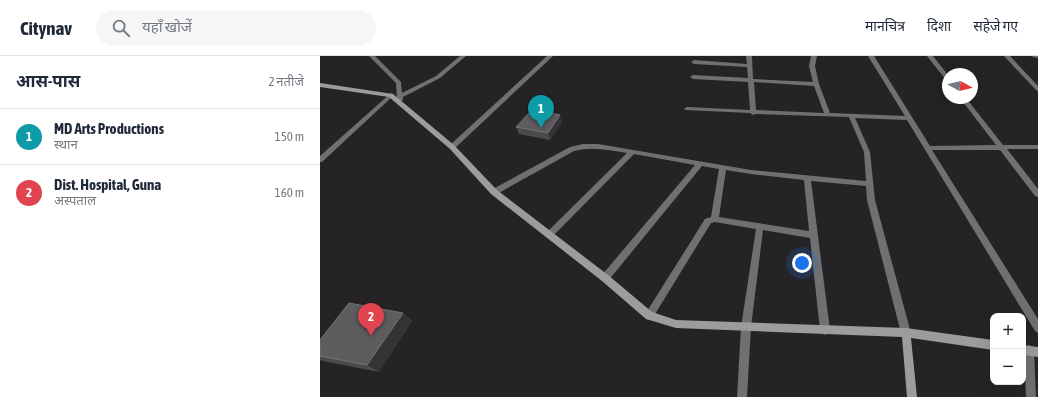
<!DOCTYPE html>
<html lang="hi">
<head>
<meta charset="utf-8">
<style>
	:root { --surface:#fff; --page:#f6f6f7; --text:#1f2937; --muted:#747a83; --line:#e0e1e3; --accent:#b45309 }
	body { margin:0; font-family:"Asap Condensed","Noto Sans Devanagari",sans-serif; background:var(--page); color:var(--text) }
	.controls { position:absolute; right:12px; bottom:12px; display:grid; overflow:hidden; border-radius:8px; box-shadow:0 4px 16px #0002 }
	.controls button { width:36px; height:36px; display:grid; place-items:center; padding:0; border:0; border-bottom:1px solid var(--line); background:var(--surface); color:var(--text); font:20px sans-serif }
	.compass { position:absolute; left:622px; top:12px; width:36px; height:36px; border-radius:50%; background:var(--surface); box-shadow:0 4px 16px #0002; rotate:98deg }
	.you { position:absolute; left:482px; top:207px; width:14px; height:14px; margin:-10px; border:3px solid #fff; border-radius:50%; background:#1a73e8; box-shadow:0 0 0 6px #1a73e833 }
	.badge { display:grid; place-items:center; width:26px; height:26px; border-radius:50%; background:var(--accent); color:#fff; font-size:13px; font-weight:700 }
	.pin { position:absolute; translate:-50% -33px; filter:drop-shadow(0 1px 2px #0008) }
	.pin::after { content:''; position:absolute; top:21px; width:14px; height:12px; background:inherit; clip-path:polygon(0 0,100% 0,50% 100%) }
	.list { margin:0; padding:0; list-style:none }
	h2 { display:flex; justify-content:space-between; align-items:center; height:52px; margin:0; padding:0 16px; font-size:17px }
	h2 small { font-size:13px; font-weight:400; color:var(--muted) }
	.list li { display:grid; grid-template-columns:26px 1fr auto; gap:12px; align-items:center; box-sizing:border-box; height:56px; padding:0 16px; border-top:1px solid var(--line) }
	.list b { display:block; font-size:15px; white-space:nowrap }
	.list p { margin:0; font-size:13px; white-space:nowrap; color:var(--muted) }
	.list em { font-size:13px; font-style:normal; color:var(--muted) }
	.icon { flex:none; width:22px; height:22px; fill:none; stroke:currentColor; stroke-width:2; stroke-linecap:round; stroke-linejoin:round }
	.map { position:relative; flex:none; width:718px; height:341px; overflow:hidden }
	header { display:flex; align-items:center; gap:24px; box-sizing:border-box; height:56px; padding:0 20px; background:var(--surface); border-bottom:1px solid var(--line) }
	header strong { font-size:19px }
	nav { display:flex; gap:22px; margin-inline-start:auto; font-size:14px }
	.search { width:280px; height:36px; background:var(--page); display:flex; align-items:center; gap:10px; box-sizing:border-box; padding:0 14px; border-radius:22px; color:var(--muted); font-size:15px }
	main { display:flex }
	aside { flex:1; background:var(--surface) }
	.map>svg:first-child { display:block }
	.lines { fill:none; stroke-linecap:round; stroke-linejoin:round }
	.minor { fill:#716f71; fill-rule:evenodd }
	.secondary { fill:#9d9b9d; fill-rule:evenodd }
	.wall { fill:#4d4a4d }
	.shaded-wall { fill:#363336 }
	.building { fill:#5f5c5f; stroke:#757275 }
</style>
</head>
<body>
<header>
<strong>Citynav</strong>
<div class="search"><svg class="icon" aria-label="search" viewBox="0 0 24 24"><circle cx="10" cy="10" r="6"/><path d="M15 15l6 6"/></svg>यहाँ खोजें</div>
<nav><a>मानचित्र</a><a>दिशा</a><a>सहेजे गए</a></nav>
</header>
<main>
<aside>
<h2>आस-पास<small>2 नतीजे</small></h2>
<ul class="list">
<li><span class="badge" style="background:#0f9aa8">1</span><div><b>MD Arts Productions</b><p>स्थान</p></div><em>150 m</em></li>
<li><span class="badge" style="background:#e0444e">2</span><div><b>Dist. Hospital, Guna</b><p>अस्पताल</p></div><em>160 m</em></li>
</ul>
</aside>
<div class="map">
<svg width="718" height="341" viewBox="0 0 718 341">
	<rect width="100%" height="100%" fill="#252325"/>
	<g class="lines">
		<path class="minor" d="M 49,0 L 55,0 L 81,26 L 82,37 L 116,20 L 140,0 L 146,0 L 120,22 L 83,41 L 83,44 L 80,46 L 77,44 L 76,27 Z
			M 227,0 L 233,0 L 134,93 L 130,93 L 130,89 Z
			M 426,0 L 432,0 L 433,23 L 493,26 L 489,10 L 491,0 L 497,0 L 495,10 L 499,28 L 510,57 L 585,60 L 548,0 L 554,0 L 610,90 L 676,89 L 640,42 L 646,42 L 683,89 L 718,89 L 718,93 L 687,93 L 718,133 L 718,141 L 715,140 L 680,94 L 612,94 L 718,263 L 718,277 L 715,275 L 587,64 L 535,62 L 550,96 L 555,144 L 591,277 L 589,280 L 586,282 L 583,280 L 581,277 L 547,144 L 546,130 L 491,125 L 510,274 L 508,277 L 505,279 L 502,277 L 500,274 L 490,182 L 443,174 L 431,271 L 427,341 L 417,341 L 421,271 L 436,173 L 395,166 L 391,167 L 332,263 L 329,264 L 326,263 L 324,260 L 385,163 L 391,161 L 399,113 L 382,110 L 288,225 L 285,226 L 282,225 L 281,222 L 282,219 L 375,109 L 314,98 L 232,181 L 226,181 L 225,179 L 226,177 L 307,97 C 289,94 272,90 254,95 L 177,138 L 174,139 L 170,136 L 171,134 L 250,91 L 263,88 L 278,88 L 431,114 L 546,125 L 544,96 L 529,61 L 436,58 L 433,59 L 430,57 L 365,54 L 364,53 L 367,51 L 430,54 L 428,26 L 373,23 L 370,21 L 373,19 L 428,22 L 427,11 L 374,8 L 371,6 L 374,4 L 427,8 ZM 434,26 L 494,30 L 504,57 L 436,54 ZM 406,114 L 431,118 L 484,124 L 489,175 L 399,161 Z
			M 607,0 L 613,0 L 628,19 L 628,25 L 626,24 Z
			M 684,0 L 690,0 L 718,30 L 718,35 L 716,34 Z
			M 712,0 L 718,0 L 718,2 L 713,1 Z
			M 71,37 L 73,38 L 73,40 L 2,106 L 0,106 L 0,100 Z
			M 709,289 L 713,291 L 714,294 L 716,341 L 706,341 L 704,294 L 705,291 Z"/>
		<path class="secondary" d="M 0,27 L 73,38 L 134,89 L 177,134 L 288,219 L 332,256 L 356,264 L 586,272 L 673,284 L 673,294 L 591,282 L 597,341 L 587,341 L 582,281 L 356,272 L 326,263 L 282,225 L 171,138 L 130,93 L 69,41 L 0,31 Z
			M 703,289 L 718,291 L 718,301 L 703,299 Z"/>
	</g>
	<path class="wall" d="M 242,66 L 230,84 L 199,78 L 196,71 Z
		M 83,257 L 92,265 L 59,316 L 3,305 L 0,304 L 0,284 Z"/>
	<path class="shaded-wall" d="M 240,59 L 242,66 L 230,84 L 228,77 Z
		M 83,257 L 92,265 L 59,316 L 47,309 Z"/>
	<path class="building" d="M 214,54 L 240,59 L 228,77 L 196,71 L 209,57 L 212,57 Z
		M 29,247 L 83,257 L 47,309 L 0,300 L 0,284 Z"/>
</svg>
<div class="controls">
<button>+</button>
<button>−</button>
</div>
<svg class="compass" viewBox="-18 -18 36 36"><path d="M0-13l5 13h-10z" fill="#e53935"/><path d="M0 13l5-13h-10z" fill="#747a83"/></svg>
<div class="you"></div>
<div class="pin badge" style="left:221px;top:72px;background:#0f9aa8">1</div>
<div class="pin badge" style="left:51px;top:280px;background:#e0444e">2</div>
</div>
</main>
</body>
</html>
